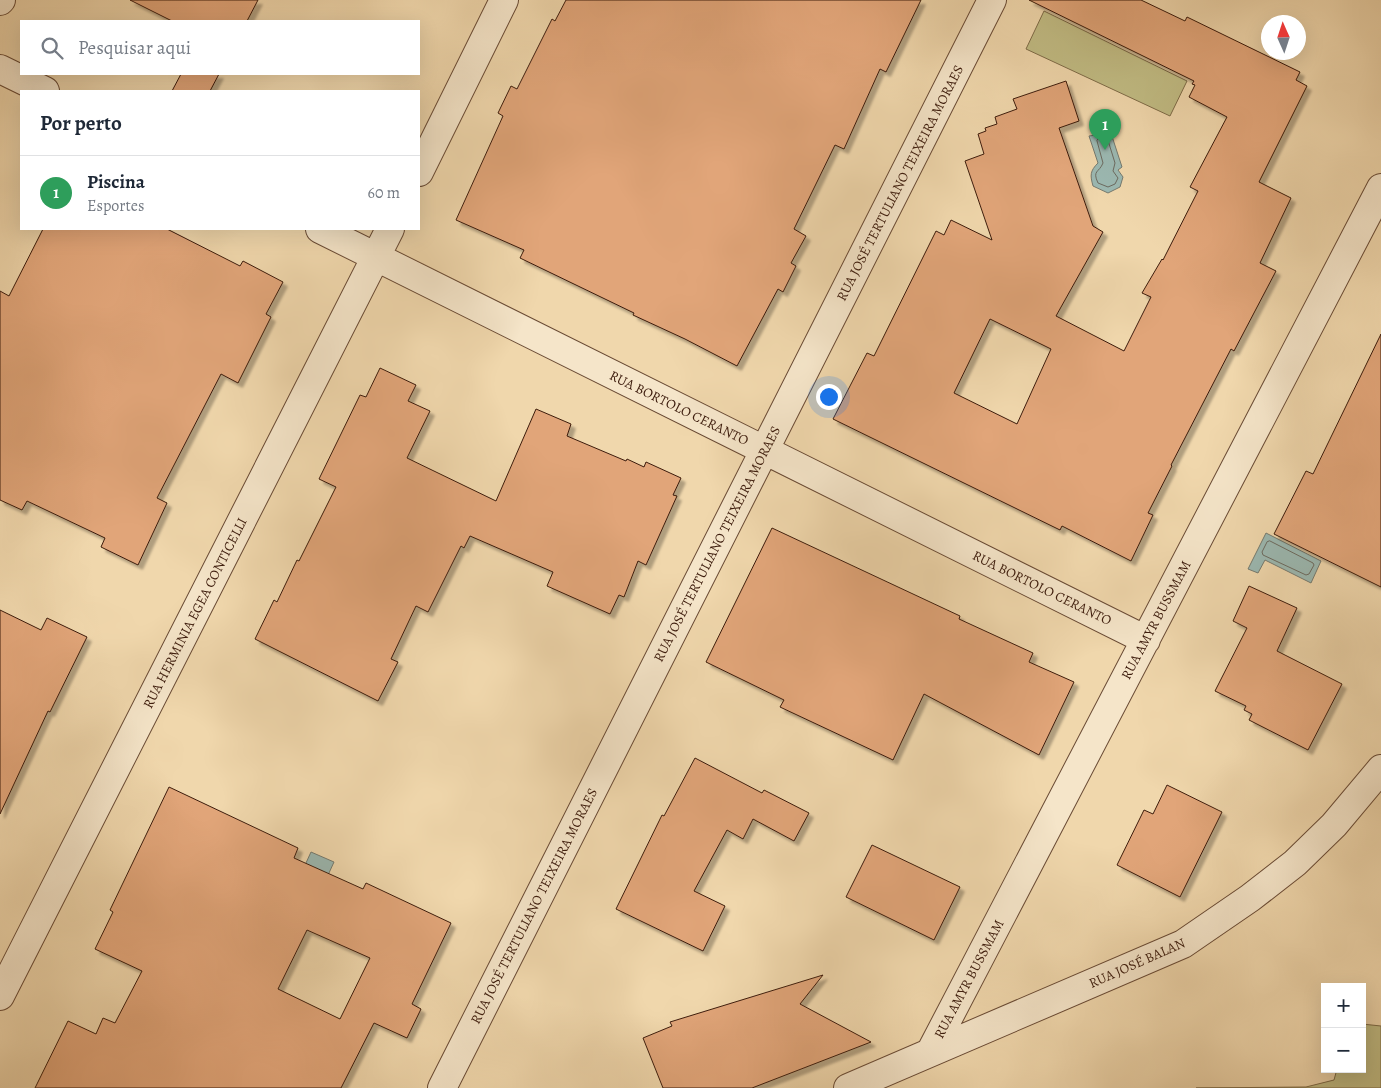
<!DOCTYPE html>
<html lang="pt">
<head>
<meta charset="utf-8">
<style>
	:root { --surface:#fff; --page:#f2f2f3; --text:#1f2937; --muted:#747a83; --line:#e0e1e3; --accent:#8f2418 }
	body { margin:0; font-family:Alegreya,serif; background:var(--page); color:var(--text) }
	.controls { position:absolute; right:15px; bottom:15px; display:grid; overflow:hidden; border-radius:0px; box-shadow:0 5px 20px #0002 }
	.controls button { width:45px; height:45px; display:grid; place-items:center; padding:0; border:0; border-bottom:1px solid var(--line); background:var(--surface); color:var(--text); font:25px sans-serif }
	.compass { position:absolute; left:1261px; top:15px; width:45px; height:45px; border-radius:50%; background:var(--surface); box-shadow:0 5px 20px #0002; rotate:357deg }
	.you { position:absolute; left:828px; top:396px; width:18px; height:18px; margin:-12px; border:4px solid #fff; border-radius:50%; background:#1a73e8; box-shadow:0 0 0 8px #1a73e833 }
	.badge { display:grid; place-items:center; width:32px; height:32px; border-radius:50%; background:var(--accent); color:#fff; font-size:16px; font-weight:700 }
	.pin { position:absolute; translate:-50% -41px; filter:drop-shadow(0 1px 2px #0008) }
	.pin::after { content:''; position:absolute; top:26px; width:18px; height:15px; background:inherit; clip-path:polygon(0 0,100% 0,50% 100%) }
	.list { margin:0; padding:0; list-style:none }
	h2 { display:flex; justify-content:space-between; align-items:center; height:65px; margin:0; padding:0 20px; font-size:21px }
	h2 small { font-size:16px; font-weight:400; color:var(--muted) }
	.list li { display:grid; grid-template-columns:32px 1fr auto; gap:15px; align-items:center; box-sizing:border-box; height:75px; padding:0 20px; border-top:1px solid var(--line) }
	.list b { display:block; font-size:19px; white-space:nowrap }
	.list p { margin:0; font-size:16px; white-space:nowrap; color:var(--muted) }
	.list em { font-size:16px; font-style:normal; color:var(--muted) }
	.icon { flex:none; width:28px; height:28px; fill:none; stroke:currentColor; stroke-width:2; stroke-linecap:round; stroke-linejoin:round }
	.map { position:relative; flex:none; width:1381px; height:1088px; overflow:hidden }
	.search { position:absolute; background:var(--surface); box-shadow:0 5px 20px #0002; left:20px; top:20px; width:400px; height:55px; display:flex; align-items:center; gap:12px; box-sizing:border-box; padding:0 18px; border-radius:0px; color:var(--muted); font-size:19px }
	.panel { position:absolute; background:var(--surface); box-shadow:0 5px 20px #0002; left:20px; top:90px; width:400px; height:140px; border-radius:0px }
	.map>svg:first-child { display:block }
	.green { fill:#c1bc84; stroke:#7f6c48 }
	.water { fill:#9bb8b1; stroke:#757a6f }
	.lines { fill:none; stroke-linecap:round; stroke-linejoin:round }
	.shore { stroke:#6c6a5f; stroke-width:1 }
	.building { fill:#e1a579; stroke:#3d1c0d; fill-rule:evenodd; filter:url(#shadow) }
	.minor-casing { stroke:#6a4b35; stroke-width:30 }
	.minor { stroke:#f5e5c9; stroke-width:28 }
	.labels { text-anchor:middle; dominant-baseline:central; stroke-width:4.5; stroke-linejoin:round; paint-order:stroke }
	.street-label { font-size:14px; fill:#3d1c0d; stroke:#f5e5c9 }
</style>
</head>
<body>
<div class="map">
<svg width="1381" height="1088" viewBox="0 0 1381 1088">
	<defs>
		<filter id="shadow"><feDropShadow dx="4.5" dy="4.5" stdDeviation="1" flood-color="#0004"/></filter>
	</defs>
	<rect width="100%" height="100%" fill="#f0d7ac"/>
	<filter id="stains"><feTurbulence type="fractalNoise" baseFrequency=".004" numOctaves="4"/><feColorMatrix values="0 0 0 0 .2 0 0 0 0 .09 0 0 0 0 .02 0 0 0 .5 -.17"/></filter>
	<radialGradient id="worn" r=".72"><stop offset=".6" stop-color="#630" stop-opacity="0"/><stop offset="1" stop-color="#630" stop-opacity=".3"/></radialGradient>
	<path class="green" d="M 1044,11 L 1187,81 L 1170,116 L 1026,49 Z
		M 1362,1024 L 1381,1026 L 1381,1088 L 1196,1088 L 1306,1087 L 1334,1080 L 1337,1069 L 1362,1069 Z"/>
	<path class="water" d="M 1104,123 L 1108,124 L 1122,167 L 1118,170 L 1123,177 L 1120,187 L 1108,193 L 1093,186 C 1090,175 1090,171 1098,163 L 1089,136 L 1096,135 L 1096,128 L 1099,125 Z
		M 1266,533 L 1321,561 L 1311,583 L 1265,560 L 1258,573 L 1248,569 Z
		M 311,852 L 334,862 L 318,897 L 295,887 Z"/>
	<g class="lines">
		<path class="shore" d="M 1102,133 L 1106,134 L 1115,163 L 1113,171 L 1118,178 L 1115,184 L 1108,187 L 1098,183 C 1092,170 1099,173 1103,163 L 1097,141 Z
			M 1270,541 L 1313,563 L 1314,565 L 1309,574 L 1306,575 L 1263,555 L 1262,552 L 1267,542 Z"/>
	</g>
	<path class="building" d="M 130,0 L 258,0 L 247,21 L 172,21 Z
		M 566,0 L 921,0 L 886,72 L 880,69 L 844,149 L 835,145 L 794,229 L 806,236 L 791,263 L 796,266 L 783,292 L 778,289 L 737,366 L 685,339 L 633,315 L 634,313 L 520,258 L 524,250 L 456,220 L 503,116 L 498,113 L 511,86 L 517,89 L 552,19 L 555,21 Z
		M 1029,0 L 1141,0 L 1185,21 L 1187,17 L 1300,72 L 1296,80 L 1307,86 L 1259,182 L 1291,198 L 1260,263 L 1276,271 L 1234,351 L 1231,349 L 1171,465 L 1172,466 L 1148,513 L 1153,515 L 1131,561 L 1062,526 L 1060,530 L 833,419 L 867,353 L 874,356 L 936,231 L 944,235 L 951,220 L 992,240 L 965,161 L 984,154 L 978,134 L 986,131 L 985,128 L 997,124 L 995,117 L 1017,109 L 1013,99 L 1066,81 L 1079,121 L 1059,128 L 1093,226 L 1103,232 L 1056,316 L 1124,351 L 1151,297 L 1142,293 L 1162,259 L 1163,260 L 1198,191 L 1190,187 L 1227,117 L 1189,97 L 1195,85 L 1192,84 L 1194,81 ZM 990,319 L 1051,349 L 1017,424 L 954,393 Z
		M 181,74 L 219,74 L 210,91 L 172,91 Z
		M 43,229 L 167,229 L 240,266 L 243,261 L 283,282 L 266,314 L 271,317 L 238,383 L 221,374 L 157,498 L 167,503 L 138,565 L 101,547 L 105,538 L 27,501 L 22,510 L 0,500 L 0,291 L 9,296 Z
		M 1381,334 L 1381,587 L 1274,534 L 1306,471 L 1313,474 Z
		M 380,368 L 416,385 L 408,401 L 430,411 L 407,458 L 496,501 L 536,409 L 571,424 L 567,436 L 626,461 L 627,459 L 644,467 L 646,462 L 681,478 L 673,495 L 677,496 L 646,565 L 638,561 L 624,597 L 619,595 L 610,614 L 547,586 L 553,572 L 470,536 L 464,548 L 461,546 L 428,612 L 416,606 L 391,659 L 398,662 L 378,701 L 255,639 L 274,600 L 277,602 L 297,560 L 299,561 L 336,487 L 319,479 L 360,395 L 366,397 Z
		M 772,528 L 960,616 L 959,619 L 1033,653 L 1029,662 L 1074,682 L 1039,755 L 924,694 L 893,760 L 780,707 L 784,700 L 706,662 Z
		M 1249,586 L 1297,608 L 1277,651 L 1342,684 L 1308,750 L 1249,720 L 1252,714 L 1244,710 L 1246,706 L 1215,691 L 1247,628 L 1233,621 Z
		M 0,610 L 41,630 L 47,618 L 87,637 L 50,712 L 48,711 L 0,814 Z
		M 695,758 L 762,793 L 764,790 L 809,813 L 794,841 L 753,819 L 743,839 L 727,830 L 694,891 L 725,906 L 703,951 L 616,909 L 662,815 L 664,816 Z
		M 1167,785 L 1222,812 L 1180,897 L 1117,865 L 1144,810 L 1153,814 Z
		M 169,787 L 298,848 L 294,858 L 363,889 L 366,883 L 451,923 L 412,1004 L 421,1009 L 407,1038 L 374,1023 L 341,1088 L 35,1088 L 68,1021 L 96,1034 L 103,1018 L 115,1023 L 142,971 L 95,949 L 113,912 L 110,910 ZM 307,930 L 370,958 L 340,1019 L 278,989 Z
		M 872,845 L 960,887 L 934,940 L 846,897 Z
		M 823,975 L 800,1004 L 871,1042 L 752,1088 L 663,1088 L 643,1038 L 672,1026 L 670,1022 Z"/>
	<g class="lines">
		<g class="minor-casing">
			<path id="minor" d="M 0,1 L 1,0
				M 0,69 L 45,91
				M 419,172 L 504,0
				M 320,229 L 1146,640
				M 0,996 L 390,229
				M 931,1051 L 1381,188
				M 442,1088 L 992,0
				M 848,1088 L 1183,944 L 1250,898 L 1295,863 L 1334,825 L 1381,769"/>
		</g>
		<use href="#minor" class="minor"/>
	</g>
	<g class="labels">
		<g class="street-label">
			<text transform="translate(900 183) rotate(-63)">RUA JOSÉ TERTULIANO TEIXEIRA MORAES</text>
			<text transform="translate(679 408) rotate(26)">RUA BORTOLO CERANTO</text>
			<text transform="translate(717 544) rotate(-63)">RUA JOSÉ TERTULIANO TEIXEIRA MORAES</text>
			<text transform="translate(1042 588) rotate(26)">RUA BORTOLO CERANTO</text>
			<text transform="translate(195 613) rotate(-63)">RUA HERMINIA EGEA CONTICELLI</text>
			<text transform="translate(1156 620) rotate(-62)">RUA AMYR BUSSMAM</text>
			<text transform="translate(534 906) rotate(-63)">RUA JOSÉ TERTULIANO TEIXEIRA MORAES</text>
			<text transform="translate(1137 963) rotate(-24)">RUA JOSÉ BALAN</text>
			<text transform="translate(969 979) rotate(-62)">RUA AMYR BUSSMAM</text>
		</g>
	</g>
	<rect width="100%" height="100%" filter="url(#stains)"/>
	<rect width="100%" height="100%" fill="url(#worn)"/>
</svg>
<div class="controls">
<button>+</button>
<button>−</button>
</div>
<svg class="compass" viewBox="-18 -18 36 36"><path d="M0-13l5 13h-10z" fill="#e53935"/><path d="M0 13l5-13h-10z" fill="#747a83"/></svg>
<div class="you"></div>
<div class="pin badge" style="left:1105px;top:150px;background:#2e9e5b">1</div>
<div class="search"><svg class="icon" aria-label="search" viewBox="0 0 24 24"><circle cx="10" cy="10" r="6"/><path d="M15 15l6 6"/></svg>Pesquisar aqui</div>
<section class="panel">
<h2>Por perto<small></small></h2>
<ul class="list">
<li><span class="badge" style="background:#2e9e5b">1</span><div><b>Piscina</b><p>Esportes</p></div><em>60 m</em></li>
</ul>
</section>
</div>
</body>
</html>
